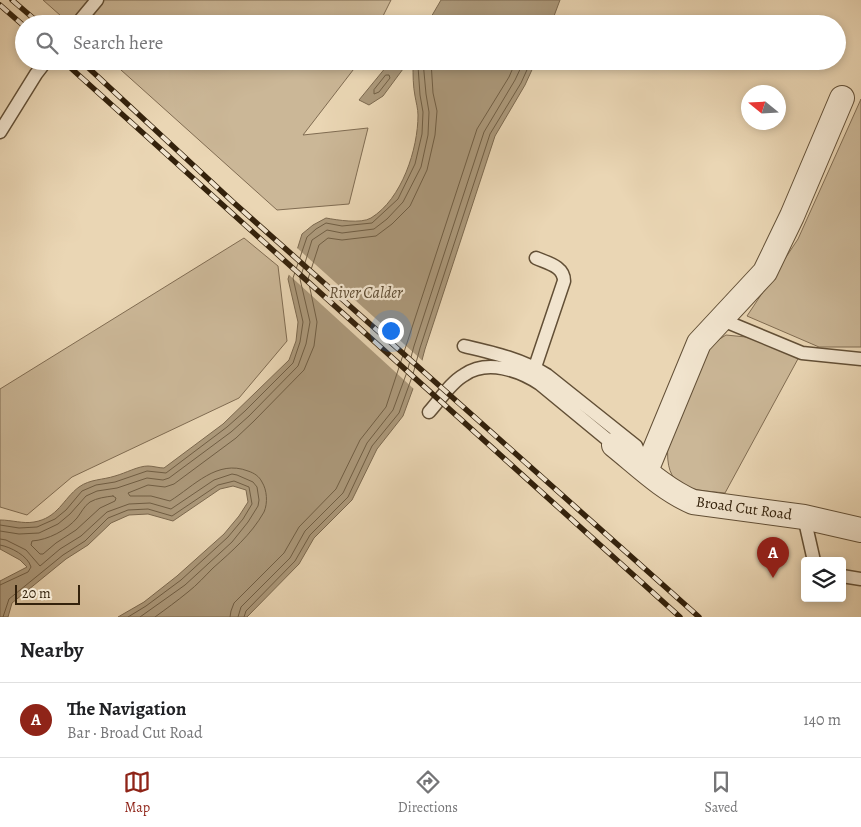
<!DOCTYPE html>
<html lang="en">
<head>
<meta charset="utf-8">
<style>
	:root { --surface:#fff; --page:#f6f6f6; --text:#202124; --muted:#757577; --line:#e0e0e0; --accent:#8f2418 }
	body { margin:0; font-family:Alegreya,serif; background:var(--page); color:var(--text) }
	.controls { position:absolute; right:15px; bottom:15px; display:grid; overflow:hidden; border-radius:5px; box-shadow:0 2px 8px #0003 }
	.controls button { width:45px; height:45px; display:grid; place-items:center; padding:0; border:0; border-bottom:1px solid var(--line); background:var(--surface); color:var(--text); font:25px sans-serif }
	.compass { position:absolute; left:741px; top:85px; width:45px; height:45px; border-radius:50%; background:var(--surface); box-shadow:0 2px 8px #0003; rotate:288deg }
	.scale { position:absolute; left:15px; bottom:12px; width:65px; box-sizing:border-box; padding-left:5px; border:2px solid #34220c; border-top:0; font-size:14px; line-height:18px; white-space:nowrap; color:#34220c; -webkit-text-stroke:4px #f1e4ce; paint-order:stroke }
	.you { position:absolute; left:390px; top:330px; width:18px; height:18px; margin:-12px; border:4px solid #fff; border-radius:50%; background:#1a73e8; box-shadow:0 0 0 8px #1a73e833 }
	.badge { display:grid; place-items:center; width:32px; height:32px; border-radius:50%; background:var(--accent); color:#fff; font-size:16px; font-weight:700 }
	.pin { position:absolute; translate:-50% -41px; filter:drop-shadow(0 1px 2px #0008) }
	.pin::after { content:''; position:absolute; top:26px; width:18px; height:15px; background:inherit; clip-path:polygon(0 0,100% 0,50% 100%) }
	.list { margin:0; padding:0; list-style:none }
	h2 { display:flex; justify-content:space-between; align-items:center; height:65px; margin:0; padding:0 20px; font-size:21px }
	h2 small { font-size:16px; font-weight:400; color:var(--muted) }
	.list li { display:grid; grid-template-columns:32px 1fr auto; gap:15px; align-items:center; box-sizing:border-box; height:75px; padding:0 20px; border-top:1px solid var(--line) }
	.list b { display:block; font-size:19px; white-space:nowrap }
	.list p { margin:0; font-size:16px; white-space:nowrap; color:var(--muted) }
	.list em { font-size:16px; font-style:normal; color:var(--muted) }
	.icon { flex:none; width:28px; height:28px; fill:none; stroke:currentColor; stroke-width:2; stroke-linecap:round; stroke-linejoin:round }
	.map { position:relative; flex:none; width:861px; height:617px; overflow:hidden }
	.search { position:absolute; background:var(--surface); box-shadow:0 2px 8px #0003; left:15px; right:15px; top:15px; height:55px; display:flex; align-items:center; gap:12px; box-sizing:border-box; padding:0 18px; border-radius:28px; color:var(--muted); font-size:19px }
	.sheet { height:140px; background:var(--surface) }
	nav { display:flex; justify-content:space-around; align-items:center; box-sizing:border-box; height:70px; border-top:1px solid var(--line); background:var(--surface); font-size:14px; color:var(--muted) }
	nav a { display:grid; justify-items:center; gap:2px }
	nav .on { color:var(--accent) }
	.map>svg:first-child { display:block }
	.green { fill:#cbb797; stroke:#806c52 }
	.water { fill:#ac997b; stroke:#7c694f }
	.pier { fill:#ead6b4 }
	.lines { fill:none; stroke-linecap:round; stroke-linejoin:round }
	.shore { stroke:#705e44; stroke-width:1 }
	.service-casing { stroke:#624f36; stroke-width:15 }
	.minor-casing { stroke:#624f36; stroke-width:26 }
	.service { stroke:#f1e4ce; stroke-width:12 }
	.minor { stroke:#f1e4ce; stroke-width:24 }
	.rail-casing { stroke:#34220c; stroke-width:5.5 }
	.rail { stroke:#f1e4ce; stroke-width:4; stroke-dasharray:11; stroke-linecap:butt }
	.labels { text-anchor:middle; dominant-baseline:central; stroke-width:4.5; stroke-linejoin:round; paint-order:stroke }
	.street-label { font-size:15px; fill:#34220c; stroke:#f1e4ce }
	.water-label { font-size:16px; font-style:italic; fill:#5e4c33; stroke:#f1e4ce }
</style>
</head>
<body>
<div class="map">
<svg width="861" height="617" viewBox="0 0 861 617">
	<rect width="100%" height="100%" fill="#ead6b4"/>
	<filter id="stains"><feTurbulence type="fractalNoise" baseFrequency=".004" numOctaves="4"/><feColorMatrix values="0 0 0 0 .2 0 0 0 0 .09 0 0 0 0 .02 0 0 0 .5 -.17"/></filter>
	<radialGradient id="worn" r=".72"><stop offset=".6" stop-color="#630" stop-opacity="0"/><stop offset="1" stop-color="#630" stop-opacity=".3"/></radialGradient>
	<path class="green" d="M 43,0 L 391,0 L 379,24 L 70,24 Z
		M 111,61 L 360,61 L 303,135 L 368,128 L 349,204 L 277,210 Z
		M 861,99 L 861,347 L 819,347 L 747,316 L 798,239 Z
		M 244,238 L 278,266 L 287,341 L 239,398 L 72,477 L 27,515 L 0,507 L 0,389 Z
		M 726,335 L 746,337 L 799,357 L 725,493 C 688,489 664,490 668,444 L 706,350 L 715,342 Z"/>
	<path class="water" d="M 441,0 L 560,0 L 551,24 L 427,24 Z
		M 391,61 L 536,61 L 525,85 L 495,136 L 425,349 L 418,375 L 403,416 L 377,449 L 352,500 L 314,538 L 299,564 L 247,617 L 118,617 L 144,602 L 177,576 L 224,534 L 239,516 L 248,502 L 246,490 L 233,486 L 220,489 L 173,521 L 148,514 L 129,515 L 111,523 L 88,545 L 66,559 L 12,603 L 8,617 L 0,617 L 0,581 L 27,567 L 20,560 L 0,549 L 0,520 C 12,520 23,524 34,522 C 58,518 63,499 79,487 C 90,479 103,480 115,476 C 126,473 138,466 148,466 C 153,466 159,468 164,468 L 223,424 L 289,360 L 296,341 L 298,322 L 288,279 L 302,234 L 313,225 L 326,218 C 337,220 361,224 371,218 C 402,199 418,149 418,115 C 418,109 416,102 415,96 C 413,86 413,75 413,65 L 403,69 L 383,96 L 369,105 L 359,100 Z"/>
	<path class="pier" d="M 296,247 L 424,362 L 415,390 L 287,273 Z"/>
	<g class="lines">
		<path class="shore" d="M 386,75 L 389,75 L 390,78 L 379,92 L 374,94 L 374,90 Z
			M 113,496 L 116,498 L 115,501 L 100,508 L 76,530 L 56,543 L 43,554 L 40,554 L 31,545 L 32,541 C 48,540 67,530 77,518 C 81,513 84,506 90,502 C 97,498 105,497 113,496 Z
			M 0,525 L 19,528 L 37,527 L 55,519 L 66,510 L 82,491 L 96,485 L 115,482 L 147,471 L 166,473 L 227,427 L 245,411 L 293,363 L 300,342 L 303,322 L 293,278 L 307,237 L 316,229 L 326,223 L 342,226 L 372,223 L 398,199 L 415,164 L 422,134 L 423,112 L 420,95 L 418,66 L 415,61
			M 0,531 L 19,534 L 39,533 L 58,524 L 70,514 L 86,496 L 97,491 L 117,488 L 147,478 L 163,480 L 169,478 L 231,432 L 249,416 L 298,366 L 306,344 L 310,322 L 300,279 L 312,240 L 327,230 L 342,233 L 374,229 L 387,219 L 403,202 L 421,167 L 428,135 L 429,112 L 426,94 L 423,61
			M 0,539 L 6,540 L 26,550 L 40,566 L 60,549 L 81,536 L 107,512 L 129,504 L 150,503 L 171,509 L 214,480 L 232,474 L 237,475 L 253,482 L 257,487 L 259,500 L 258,506 L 248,522 L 232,542 L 185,585 L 140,617
			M 0,545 C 11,547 28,556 31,567 L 28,572 L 0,585
			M 3,617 L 9,599 L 63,555 L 85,541 L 108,518 L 128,510 L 148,509 L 172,516 L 218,485 L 234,481 L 249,487 L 252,504 L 243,519 L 228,537 L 181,580 L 146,606 L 128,617
			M 155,617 C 166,609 177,601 188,592 C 197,585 205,576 213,568 C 232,551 251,535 264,512 C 268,503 267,490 262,482 C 259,476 254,473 248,471 C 217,459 194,486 170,501 L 151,496 L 130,496 L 128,493 L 148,485 L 165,487 L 174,484 L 236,438 L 254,421 L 304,370 L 314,346 L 317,322 L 308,279 L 319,245 L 328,238 L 342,240 L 376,236 L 392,224 L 410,206 L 427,170 L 435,135 L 437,111 L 433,93 L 431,61
			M 230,617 L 231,611 L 234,603 L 284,553 L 299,527 L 336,489 L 360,440 L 386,407 L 477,129 L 509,77 L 516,61
			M 238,617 L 241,607 L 290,558 L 305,531 L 343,493 L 367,443 L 393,410 L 407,372 L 414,346 L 484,132 L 515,80 L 524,61
			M 244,617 L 246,611 L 295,561 L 310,535 L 348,497 L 372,446 L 399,413 L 413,374 L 420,348 L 490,134 L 521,83 L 531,61"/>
		<g class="service-casing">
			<path id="service" d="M 77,24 L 97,0
				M 0,132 L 36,74 L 46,61
				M 720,319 L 802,353 L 861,359
				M 464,346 C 494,353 521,359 547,375 L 636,446 L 644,464
				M 535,367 L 564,281 C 564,266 547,263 536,258
				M 429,412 C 440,400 450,383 464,375 C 487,359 519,370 540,384 L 614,445
				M 804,517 L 814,561
				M 842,576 L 861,579"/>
		</g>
		<g class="minor-casing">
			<path id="minor" d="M 614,445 C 639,465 663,489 693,502 L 804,517 L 861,530
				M 646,471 L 699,343 L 765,272 L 792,216 L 842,98"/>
		</g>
		<use href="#service" class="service"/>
		<use href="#minor" class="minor"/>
		<g class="rail-casing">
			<path id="rail" d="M 12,0 L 40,24
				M 0,5 L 24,26
				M 63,61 L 680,617
				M 81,61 L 233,202 L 699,617"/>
		</g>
		<use href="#rail" class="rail"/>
	</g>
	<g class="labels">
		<g class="street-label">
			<text transform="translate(744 508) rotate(8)">Broad Cut Road</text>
		</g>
		<g class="water-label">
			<text x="366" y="293">River Calder</text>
		</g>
	</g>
	<rect width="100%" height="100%" filter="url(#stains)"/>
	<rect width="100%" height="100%" fill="url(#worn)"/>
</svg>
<div class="controls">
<button><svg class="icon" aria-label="layers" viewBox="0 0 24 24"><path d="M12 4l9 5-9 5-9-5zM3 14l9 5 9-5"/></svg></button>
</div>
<svg class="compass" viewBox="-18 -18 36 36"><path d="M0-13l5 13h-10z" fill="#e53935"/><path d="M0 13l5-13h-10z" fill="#757577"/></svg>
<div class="scale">20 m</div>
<div class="you"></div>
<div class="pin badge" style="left:773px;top:578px">A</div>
<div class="search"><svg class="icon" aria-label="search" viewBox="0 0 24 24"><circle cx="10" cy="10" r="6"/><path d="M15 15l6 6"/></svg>Search here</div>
</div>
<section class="sheet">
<h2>Nearby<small></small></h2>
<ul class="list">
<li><span class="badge">A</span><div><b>The Navigation</b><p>Bar · Broad Cut Road</p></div><em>140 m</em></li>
</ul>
</section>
<nav>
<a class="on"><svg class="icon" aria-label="map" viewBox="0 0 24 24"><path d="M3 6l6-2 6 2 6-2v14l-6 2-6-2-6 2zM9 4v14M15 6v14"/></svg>Map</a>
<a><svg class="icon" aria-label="directions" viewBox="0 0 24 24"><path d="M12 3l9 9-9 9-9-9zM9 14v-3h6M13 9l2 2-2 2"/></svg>Directions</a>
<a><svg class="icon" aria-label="saved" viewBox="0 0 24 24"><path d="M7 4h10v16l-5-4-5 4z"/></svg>Saved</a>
</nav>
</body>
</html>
